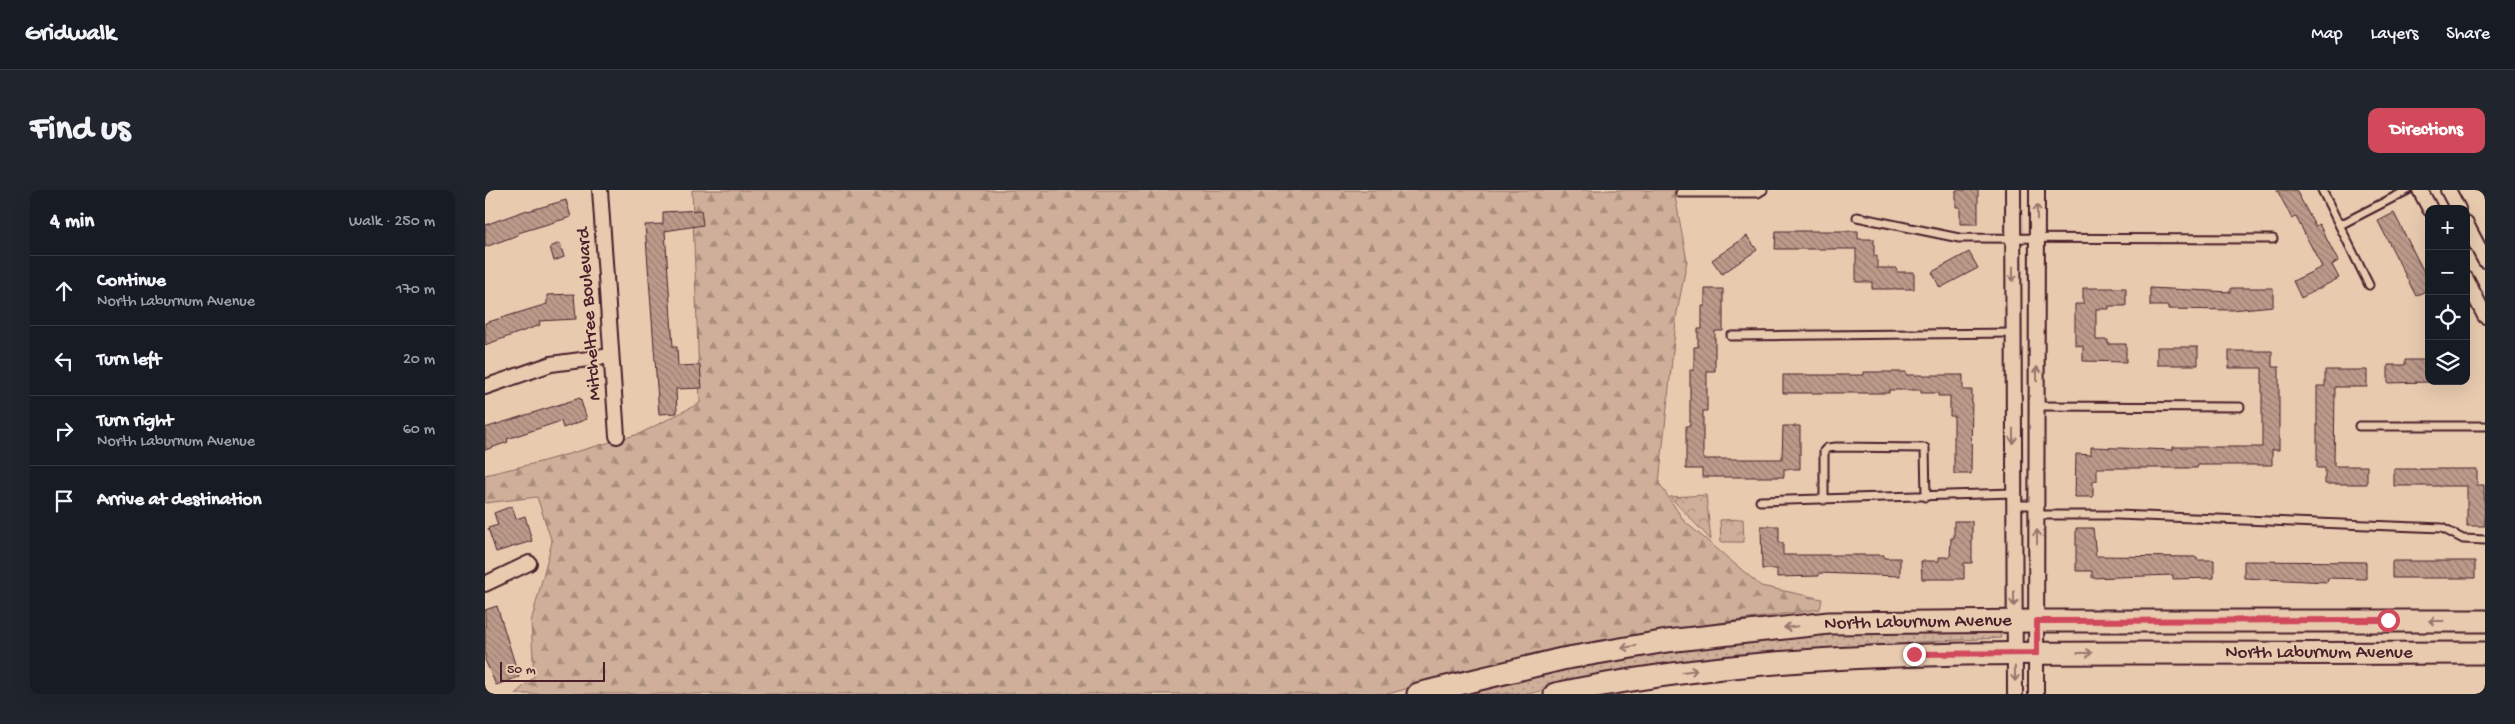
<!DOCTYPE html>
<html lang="en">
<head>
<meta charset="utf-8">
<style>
	:root { --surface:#171b24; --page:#20242c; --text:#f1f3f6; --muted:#9ea1a6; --line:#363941; --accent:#d1495b }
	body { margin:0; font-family:"Gochi Hand",sans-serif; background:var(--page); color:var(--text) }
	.controls { position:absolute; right:15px; top:15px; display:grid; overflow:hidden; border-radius:10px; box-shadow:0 5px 20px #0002 }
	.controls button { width:45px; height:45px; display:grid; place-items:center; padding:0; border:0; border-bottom:1px solid var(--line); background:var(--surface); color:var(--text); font:25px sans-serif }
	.scale { position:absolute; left:15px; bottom:12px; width:105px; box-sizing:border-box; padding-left:5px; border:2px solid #4a1f2b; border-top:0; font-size:14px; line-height:18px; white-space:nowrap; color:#4a1f2b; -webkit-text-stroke:4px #e8cbaf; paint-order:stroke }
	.stop { position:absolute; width:15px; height:15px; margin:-11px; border:4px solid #d1495b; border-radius:50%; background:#fff }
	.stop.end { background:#d1495b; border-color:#fff; box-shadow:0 1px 5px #0008 }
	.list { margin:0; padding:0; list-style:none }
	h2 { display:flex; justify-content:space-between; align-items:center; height:65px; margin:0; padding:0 20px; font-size:21px }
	h2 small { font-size:16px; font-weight:400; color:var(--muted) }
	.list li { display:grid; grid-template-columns:32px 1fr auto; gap:15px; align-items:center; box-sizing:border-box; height:70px; padding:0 20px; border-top:1px solid var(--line) }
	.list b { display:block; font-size:19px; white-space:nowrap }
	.list p { margin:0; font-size:16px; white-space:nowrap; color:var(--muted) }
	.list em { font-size:16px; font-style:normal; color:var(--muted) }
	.icon { flex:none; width:28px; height:28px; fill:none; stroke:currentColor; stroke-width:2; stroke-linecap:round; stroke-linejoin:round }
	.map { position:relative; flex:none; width:2000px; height:504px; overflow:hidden; border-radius:10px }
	header { display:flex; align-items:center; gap:30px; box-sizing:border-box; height:70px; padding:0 25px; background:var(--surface); border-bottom:1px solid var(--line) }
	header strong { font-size:24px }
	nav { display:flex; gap:28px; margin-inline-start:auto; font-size:18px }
	.intro { display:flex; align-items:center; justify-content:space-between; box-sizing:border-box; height:120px; padding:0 30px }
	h1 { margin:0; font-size:35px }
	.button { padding:12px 22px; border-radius:10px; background:var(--accent); color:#fff; font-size:18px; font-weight:700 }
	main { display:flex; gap:30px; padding:0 30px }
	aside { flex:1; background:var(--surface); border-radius:10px; box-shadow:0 5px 20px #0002 }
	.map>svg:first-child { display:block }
	.grass { fill:url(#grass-dots); stroke:#8c6762 }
	.forest { fill:url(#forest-firs); stroke:#8c6762 }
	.park { fill:url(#park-crowns); stroke:#8c6762 }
	.building { fill:url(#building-back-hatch); stroke:#4a1f2b }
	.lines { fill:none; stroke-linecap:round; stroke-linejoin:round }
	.service-casing { stroke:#4a1f2b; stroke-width:11 }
	.minor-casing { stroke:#4a1f2b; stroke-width:18 }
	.primary-casing { stroke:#4a1f2b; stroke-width:25 }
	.service { stroke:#e8cbaf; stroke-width:7 }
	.minor { stroke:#e8cbaf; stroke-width:14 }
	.primary { stroke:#e8cbaf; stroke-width:21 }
	.oneway { stroke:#99756d }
	.route { stroke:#d1495b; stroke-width:6 }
	.labels { text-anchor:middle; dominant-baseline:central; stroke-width:4; stroke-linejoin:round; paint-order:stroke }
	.street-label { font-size:19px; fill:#4a1f2b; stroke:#e8cbaf }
</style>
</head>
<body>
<header>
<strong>Gridwalk</strong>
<nav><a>Map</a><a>Layers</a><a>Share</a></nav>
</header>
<div class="intro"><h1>Find us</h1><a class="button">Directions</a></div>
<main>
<aside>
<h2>4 min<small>Walk · 250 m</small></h2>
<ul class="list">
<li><svg class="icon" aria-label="ahead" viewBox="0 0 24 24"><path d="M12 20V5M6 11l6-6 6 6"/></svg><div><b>Continue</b><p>North Laburnum Avenue</p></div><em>170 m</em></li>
<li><svg class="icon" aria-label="left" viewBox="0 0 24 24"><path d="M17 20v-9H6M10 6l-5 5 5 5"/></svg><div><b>Turn left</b></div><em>20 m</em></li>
<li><svg class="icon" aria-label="right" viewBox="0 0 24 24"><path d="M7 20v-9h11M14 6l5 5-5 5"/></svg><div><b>Turn right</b><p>North Laburnum Avenue</p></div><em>60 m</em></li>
<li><svg class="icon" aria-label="arrive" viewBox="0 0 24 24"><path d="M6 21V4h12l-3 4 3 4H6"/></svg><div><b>Arrive at destination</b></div></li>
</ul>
</aside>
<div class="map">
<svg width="2000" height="504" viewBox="0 0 2000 504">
	<defs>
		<pattern id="grass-dots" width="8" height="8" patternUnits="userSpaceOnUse" patternTransform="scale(1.25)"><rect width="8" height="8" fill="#cfaf99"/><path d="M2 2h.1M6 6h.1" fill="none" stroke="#aa8e7d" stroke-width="1.8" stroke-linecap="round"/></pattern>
		<pattern id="forest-firs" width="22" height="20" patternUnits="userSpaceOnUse" patternTransform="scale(1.25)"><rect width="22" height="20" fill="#cfaf99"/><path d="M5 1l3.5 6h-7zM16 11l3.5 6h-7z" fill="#aa8e7d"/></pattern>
		<pattern id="park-crowns" width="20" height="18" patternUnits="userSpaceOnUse" patternTransform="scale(1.25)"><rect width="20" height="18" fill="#cfaf99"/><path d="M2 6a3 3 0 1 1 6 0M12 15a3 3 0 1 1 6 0" fill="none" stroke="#aa8e7d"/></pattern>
		<pattern id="building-back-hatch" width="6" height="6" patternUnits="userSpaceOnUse" patternTransform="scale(1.25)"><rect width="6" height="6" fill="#bc9b8b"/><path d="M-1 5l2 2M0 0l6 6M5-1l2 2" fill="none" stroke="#9b7e72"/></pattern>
	</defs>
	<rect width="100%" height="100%" fill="#e8cbaf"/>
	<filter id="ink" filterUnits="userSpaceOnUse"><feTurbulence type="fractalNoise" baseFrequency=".02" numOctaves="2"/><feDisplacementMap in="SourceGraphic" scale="10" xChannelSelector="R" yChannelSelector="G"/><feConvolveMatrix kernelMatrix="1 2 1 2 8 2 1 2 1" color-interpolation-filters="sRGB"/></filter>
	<g filter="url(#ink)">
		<path class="grass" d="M 1510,441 L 1515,444 L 1516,448 L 1432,452 L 1402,458 L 1070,498 L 1043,504 L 967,504 C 1061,483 1154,462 1250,451 C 1336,441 1424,442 1510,441 Z"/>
		<path class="forest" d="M 207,0 L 1189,0 L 1202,71 L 1192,122 L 1174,293 L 1199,331 L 1276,396 L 1337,409 L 1335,419 L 1200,438 L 1002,476 L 903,504 L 30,504 L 49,487 L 46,432 L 67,352 L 52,307 L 0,313 L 0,285 L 55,272 L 154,244 L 215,213 Z"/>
		<path class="park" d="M 1221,305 L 1226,350 L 1185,307 Z
			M 1258,329 L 1259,352 L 1236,352 L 1235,330 Z"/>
		<path class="building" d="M 1471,0 L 1493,0 L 1493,34 L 1475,34 L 1475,17 L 1471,17 Z
			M 1792,0 L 1811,0 L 1830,36 L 1834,34 L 1853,71 L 1847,75 L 1854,88 L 1816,108 L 1808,91 L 1837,77 L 1811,27 L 1807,29 Z
			M 81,10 L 86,27 L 33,43 L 33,45 L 0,57 L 0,35 L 42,20 L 43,21 Z
			M 216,20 L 218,35 L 180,41 L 188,157 L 192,157 L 193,176 L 215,175 L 217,198 L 191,199 L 192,223 L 174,224 L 160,35 L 178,34 L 178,22 Z
			M 1909,23 L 1944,92 L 1944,99 L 1931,106 L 1893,31 Z
			M 1291,41 L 1373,41 L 1373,49 L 1389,49 L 1389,66 L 1392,66 L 1392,78 L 1411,78 L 1412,82 L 1429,82 L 1429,99 L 1387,99 L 1387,92 L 1371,92 L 1371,59 L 1290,59 Z
			M 1262,46 L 1272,60 L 1237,84 L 1227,70 Z
			M 75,53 L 79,67 L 69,71 L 65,57 Z
			M 1484,62 L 1493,78 L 1455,98 L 1447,82 Z
			M 1598,98 L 1641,98 L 1641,116 L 1624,116 L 1624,119 L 1611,119 L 1611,150 L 1623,150 L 1623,154 L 1641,154 L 1641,172 L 1598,171 L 1598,156 L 1590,155 L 1590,114 L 1598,114 Z
			M 1665,98 L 1746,102 L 1746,98 L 1788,98 L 1788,116 L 1747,120 L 1683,119 L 1683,116 L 1665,116 Z
			M 1220,99 L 1238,99 L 1238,141 L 1230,141 L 1230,181 L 1222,181 L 1222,221 L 1218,221 L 1218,269 L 1297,269 L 1298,236 L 1315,236 L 1315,279 L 1299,279 L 1299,287 L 1217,287 L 1217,279 L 1201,279 L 1201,236 L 1205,236 L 1205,180 L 1209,180 L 1209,157 L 1213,157 L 1213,139 L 1217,139 L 1217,116 L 1220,116 Z
			M 89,104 L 91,129 L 54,131 L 55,135 L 0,155 L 0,133 L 62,114 L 62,105 Z
			M 1672,157 L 1713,157 L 1713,175 L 1672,175 Z
			M 1744,161 L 1787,161 L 1787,177 L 1794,177 L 1794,260 L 1787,260 L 1787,275 L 1713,275 L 1712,278 L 1612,278 L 1612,291 L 1608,291 L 1608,307 L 1590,307 L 1591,264 L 1606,265 L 1606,257 L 1688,260 L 1688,257 L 1777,257 L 1777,178 L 1744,178 Z
			M 1920,170 L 1944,170 L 1944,192 L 1903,193 L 1903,175 L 1920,175 Z
			M 1840,180 L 1882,180 L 1882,197 L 1850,197 L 1849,276 L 1882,276 L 1882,294 L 1840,294 L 1840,278 L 1832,278 L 1832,196 L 1840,196 Z
			M 1379,182 L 1421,182 L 1421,185 L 1478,185 L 1478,200 L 1487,200 L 1486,284 L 1469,284 L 1469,226 L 1465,226 L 1465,206 L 1453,206 L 1453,203 L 1436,203 L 1436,200 L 1404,200 L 1404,203 L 1298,203 L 1298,185 L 1379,185 Z
			M 95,208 L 102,229 L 78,238 L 76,231 L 22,249 L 23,252 L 0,260 L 0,238 Z
			M 1909,279 L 1992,279 L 1992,295 L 1999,295 L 2000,336 L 1982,336 L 1982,296 L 1909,296 Z
			M 27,316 L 31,329 L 40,326 L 47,351 L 11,362 L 3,338 L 13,335 L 9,323 Z
			M 1469,331 L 1487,331 L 1487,373 L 1479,373 L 1479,389 L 1437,389 L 1436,371 L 1454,371 L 1454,367 L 1465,367 L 1466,348 L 1469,348 Z
			M 1276,336 L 1294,336 L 1294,353 L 1298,353 L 1298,365 L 1399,365 L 1399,368 L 1415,368 L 1415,386 L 1334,383 L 1334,386 L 1292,387 L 1292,379 L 1277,379 Z
			M 1591,338 L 1608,338 L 1611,366 L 1712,367 L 1712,370 L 1729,370 L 1729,388 L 1688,389 L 1688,385 L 1607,388 L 1607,381 L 1591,381 Z
			M 1759,371 L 1881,372 L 1881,389 L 1843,388 L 1842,392 L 1759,388 Z
			M 1907,371 L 1990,371 L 1990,388 L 1907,388 Z
			M 12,416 L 34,487 L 11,495 L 0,470 L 0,420 Z"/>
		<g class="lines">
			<g class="service-casing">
				<path id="service" d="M 1837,0 L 1884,95
					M 1195,3 L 1273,3 L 1278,0
					M 1372,27 L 1474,48 L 1788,49
					M 1855,35 L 1923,0
					M 1246,146 L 1529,143
					M 1552,216 L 1755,217
					M 1874,236 L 2000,236
					M 1339,310 L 1339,261 L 1342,258 L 1351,257 L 1440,258 L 1441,307
					M 1275,311 L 1528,303
					M 1529,315 L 1552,315
					M 1552,325 L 1632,325 L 1957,338 L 1978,349 L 2000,350"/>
			</g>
			<g class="minor-casing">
				<path id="minor" d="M 115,0 L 132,246
					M 1528,0 L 1530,504
					M 1935,0 L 1945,19
					M 1963,0 L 1973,19
					M 1981,34 L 2000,70
					M 1981,89 L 2000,126
					M 0,197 L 66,174 L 126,166
					M 0,394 L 44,373
					M 1551,504 L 1552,0"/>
			</g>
			<g class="primary-casing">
				<path id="primary" d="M 933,504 L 1077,469 L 1182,451 L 1344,433 L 1552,431 L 2000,431
					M 1070,504 C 1261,464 1450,463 1644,463 C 1763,464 1881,463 2000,463"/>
			</g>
			<use href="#service" class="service"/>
			<use href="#minor" class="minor"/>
			<use href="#primary" class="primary"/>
		</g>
		<defs><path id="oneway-shaft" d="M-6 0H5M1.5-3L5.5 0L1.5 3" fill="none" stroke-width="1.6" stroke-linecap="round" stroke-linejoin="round" transform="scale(1.25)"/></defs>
		<g class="oneway">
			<use href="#oneway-shaft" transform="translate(1552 22) rotate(-90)"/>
			<use href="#oneway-shaft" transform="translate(1528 84) rotate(90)"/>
			<use href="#oneway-shaft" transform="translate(1552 184) rotate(-90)"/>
			<use href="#oneway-shaft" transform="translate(1528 246) rotate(90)"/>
			<use href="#oneway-shaft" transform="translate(1552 347) rotate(-90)"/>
			<use href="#oneway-shaft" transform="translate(1529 409) rotate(90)"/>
			<use href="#oneway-shaft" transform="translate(1951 431) rotate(-180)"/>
			<use href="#oneway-shaft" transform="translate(1306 437) rotate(174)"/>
			<use href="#oneway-shaft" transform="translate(1144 457) rotate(170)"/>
			<use href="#oneway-shaft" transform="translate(1600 463)"/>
			<use href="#oneway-shaft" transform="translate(1205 481) rotate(-8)"/>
			<use href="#oneway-shaft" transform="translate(1530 484) rotate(89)"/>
		</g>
	</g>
	<g class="lines" filter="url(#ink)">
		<path class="route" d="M 1429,464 L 1552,463 L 1552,431 L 1903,430"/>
	</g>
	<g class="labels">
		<g class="street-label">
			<text transform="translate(105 124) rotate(-94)">Mitcheltree Boulevard</text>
			<text transform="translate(1433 433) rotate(-1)">North Laburnum Avenue</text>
			<text x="1834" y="463">North Laburnum Avenue</text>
		</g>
	</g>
</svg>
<div class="controls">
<button>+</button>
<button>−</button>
<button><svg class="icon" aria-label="locate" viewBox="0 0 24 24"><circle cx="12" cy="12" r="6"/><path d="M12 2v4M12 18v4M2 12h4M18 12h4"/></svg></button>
<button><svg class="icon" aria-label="layers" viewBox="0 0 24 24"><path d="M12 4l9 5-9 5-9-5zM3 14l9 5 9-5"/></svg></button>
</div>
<div class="scale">50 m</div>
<div class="stop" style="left:1903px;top:430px"></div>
<div class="stop end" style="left:1429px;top:464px"></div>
</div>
</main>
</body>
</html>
